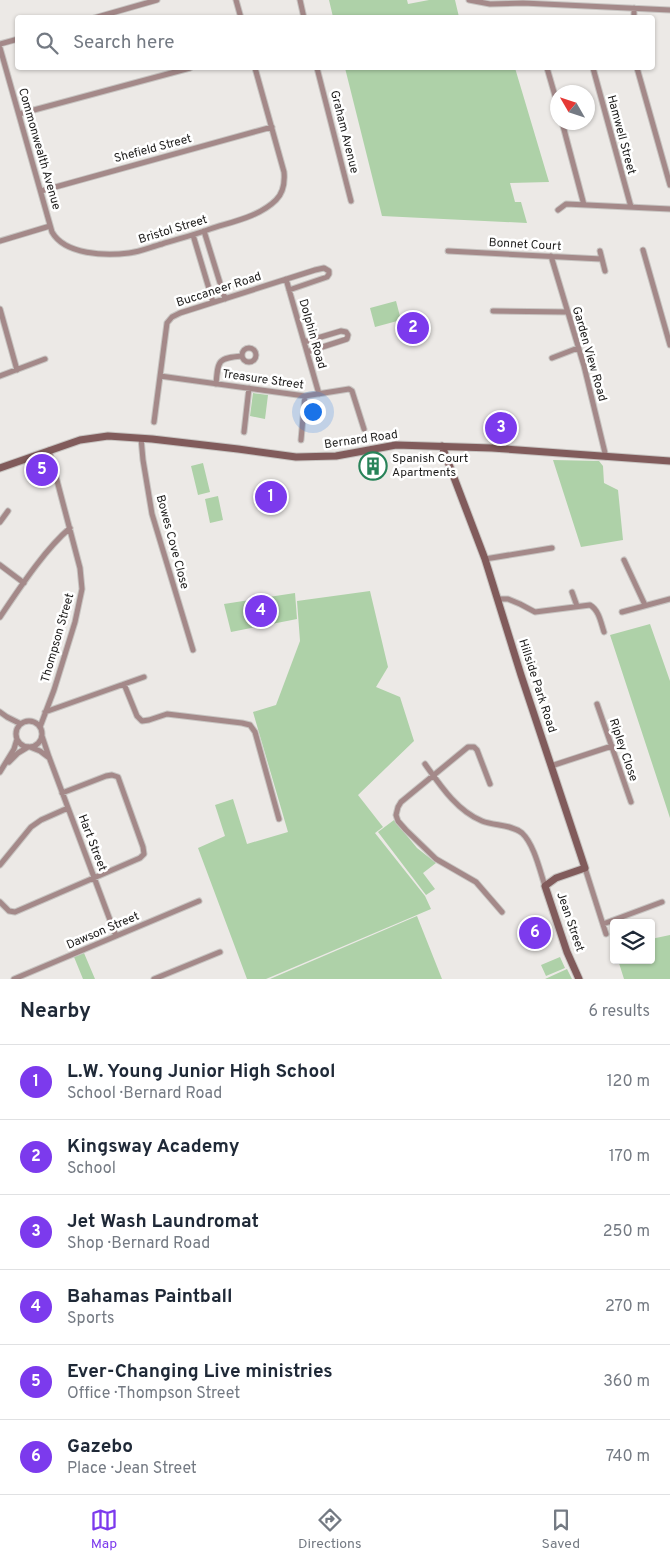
<!DOCTYPE html>
<html lang="en">
<head>
<meta charset="utf-8">
<style>
	:root { --surface:#fff; --page:#f2f2f3; --text:#1f2937; --muted:#747a83; --line:#e0e1e3; --accent:#7c3aed }
	body { margin:0; font-family:Overpass,sans-serif; background:var(--page); color:var(--text) }
	.controls { position:absolute; right:15px; bottom:15px; display:grid; overflow:hidden; border-radius:5px; box-shadow:0 1px 4px #0004 }
	.controls button { width:45px; height:45px; display:grid; place-items:center; padding:0; border:0; border-bottom:1px solid var(--line); background:var(--surface); color:var(--text); font:25px sans-serif }
	.compass { position:absolute; left:550px; top:85px; width:45px; height:45px; border-radius:50%; background:var(--surface); box-shadow:0 1px 4px #0004; rotate:309deg }
	.you { position:absolute; left:312px; top:411px; width:18px; height:18px; margin:-12px; border:4px solid #fff; border-radius:50%; background:#1a73e8; box-shadow:0 0 0 8px #1a73e833 }
	.badge { display:grid; place-items:center; width:32px; height:32px; border-radius:50%; background:var(--accent); color:#fff; font-size:16px; font-weight:700 }
	.pin { position:absolute; translate:-50% -50%; border:2px solid #fff; box-shadow:0 1px 5px #0006 }
	.list { margin:0; padding:0; list-style:none }
	h2 { display:flex; justify-content:space-between; align-items:center; height:65px; margin:0; padding:0 20px; font-size:21px }
	h2 small { font-size:16px; font-weight:400; color:var(--muted) }
	.list li { display:grid; grid-template-columns:32px 1fr auto; gap:15px; align-items:center; box-sizing:border-box; height:75px; padding:0 20px; border-top:1px solid var(--line) }
	.list b { display:block; font-size:19px; white-space:nowrap }
	.list p { margin:0; font-size:16px; white-space:nowrap; color:var(--muted) }
	.list em { font-size:16px; font-style:normal; color:var(--muted) }
	.icon { flex:none; width:28px; height:28px; fill:none; stroke:currentColor; stroke-width:2; stroke-linecap:round; stroke-linejoin:round }
	.map { position:relative; flex:none; width:670px; height:979px; overflow:hidden }
	.search { position:absolute; background:var(--surface); box-shadow:0 1px 4px #0004; left:15px; right:15px; top:15px; height:55px; display:flex; align-items:center; gap:12px; box-sizing:border-box; padding:0 18px; border-radius:5px; color:var(--muted); font-size:19px }
	.sheet { height:515px; background:var(--surface) }
	nav { display:flex; justify-content:space-around; align-items:center; box-sizing:border-box; height:70px; border-top:1px solid var(--line); background:var(--surface); font-size:14px; color:var(--muted) }
	nav a { display:grid; justify-items:center; gap:2px }
	nav .on { color:var(--accent) }
	.map>svg:first-child { display:block }
	.green { fill:#aed1a8 }
	.lines { fill:none; stroke-linecap:round; stroke-linejoin:round }
	.street-casing { stroke:#c7c4c1; stroke-width:7 }
	.secondary-casing { stroke:#c7c4c1; stroke-width:9 }
	.street { stroke:#a48989; stroke-width:5 }
	.secondary { stroke:#815b5b; stroke-width:7 }
	.labels { text-anchor:middle; dominant-baseline:central; stroke-width:5; stroke-linejoin:round; paint-order:stroke }
	.street-label { font-size:12px; fill:#1d1c1b; stroke:#fff }
	.poi-label { font-size:12px; fill:#1d1c1b; stroke:#fff; text-anchor:start }
</style>
</head>
<body>
<div class="map">
<svg width="670" height="979" viewBox="0 0 670 979">
	<rect width="100%" height="100%" fill="#ece9e6"/>
	<path class="green" d="M 329,0 L 407,0 L 408,4 L 429,0 L 455,0 L 459,17 L 333,17 Z
		M 345,68 L 515,68 L 549,182 L 510,183 L 515,202 L 521,202 L 527,223 L 382,216 Z
		M 396,301 L 401,320 L 375,327 L 370,308 Z
		M 253,393 L 268,395 L 265,419 L 250,416 Z
		M 553,460 L 599,461 L 603,466 L 604,483 L 618,490 L 623,540 L 581,547 Z
		M 203,463 L 210,492 L 198,495 L 191,466 Z
		M 218,496 L 223,520 L 210,523 L 205,499 Z
		M 370,591 L 388,667 L 376,687 L 400,697 L 414,741 L 358,795 L 383,827 L 375,833 L 425,896 L 431,909 L 266,979 L 247,979 L 198,848 L 225,836 L 215,805 L 233,799 L 247,844 L 288,832 L 253,712 L 276,705 L 300,641 L 297,601 Z
		M 295,593 L 297,619 L 231,632 L 224,604 Z
		M 650,624 L 670,681 L 670,818 L 610,635 Z
		M 394,820 L 417,848 L 436,863 L 423,873 L 435,889 L 426,895 L 378,832 Z
		M 417,916 L 442,979 L 270,979 Z
		M 670,935 L 670,979 L 624,979 L 618,960 L 651,960 L 651,939 Z
		M 84,953 L 95,979 L 83,979 L 74,957 Z
		M 560,957 L 565,968 L 546,976 L 541,965 Z
		M 567,969 L 572,979 L 545,979 Z"/>
	<g class="lines">
		<g class="street-casing">
			<path id="street" d="M 236,0 L 241,18
				M 300,0 L 304,18
				M 469,0 L 490,4 L 523,3 L 670,10
				M 94,18 L 157,0
				M 634,18 L 634,8
				M 0,44 L 18,39
				M 0,48 L 52,232 C 65,255 106,256 129,253 C 140,252 151,247 162,244 C 178,239 194,235 210,229 C 231,222 259,217 276,200 C 283,193 285,183 284,172 L 255,68
				M 317,68 L 351,201
				M 547,68 L 558,106
				M 593,68 L 631,207
				M 637,68 L 670,185
				M 19,114 L 190,68
				M 562,122 L 584,205
				M 41,191 L 272,127
				M 558,210 L 566,204 L 670,209
				M 204,231 L 225,299
				M 193,235 L 213,302
				M 0,241 L 50,226
				M 643,250 L 670,345
				M 448,251 L 601,259
				M 600,251 L 605,271
				M 551,256 L 584,366 L 606,457
				M 286,279 L 319,394
				M 0,309 L 17,370
				M 493,311 L 567,312
				M 304,342 L 341,331 L 346,332 L 348,335 L 347,339 L 307,352
				M242 355a7 7 0 1 1 14 0a7 7 0 1 1-14 0Z
				M 552,358 L 578,348
				M 0,376 L 45,359
				M 160,376 L 305,396 L 349,389 L 352,391 L 364,429
				M 216,384 C 218,360 218,358 242,356
				M 154,422 L 167,323 L 172,317 L 180,313 L 315,270 L 324,268 L 329,271 L 329,274 L 327,277 L 289,290
				M 244,432 L 249,388
				M 141,438 L 143,460 L 152,514 L 193,650
				M 301,440 L 305,396
				M 0,522 L 8,511
				M 485,559 L 552,548
				M 624,560 L 645,605
				M 0,565 L 24,583
				M 572,592 L 577,606
				M 498,599 L 508,599 L 520,604 L 535,612 L 590,605 C 599,610 601,623 604,632
				M 622,612 L 670,599
				M 0,617 C 19,589 45,549 70,528
				M 124,684 L 137,716 L 142,721 L 149,720 L 167,714 L 242,723 L 250,725 L 255,732 L 279,819
				M 597,704 L 631,802
				M 0,712 L 7,717 L 21,724
				M 45,712 L 144,677
				M16 734a13 13 0 1 1 26 0a13 13 0 1 1-26 0Z
				M 40,727 L 54,690 L 75,622 L 82,589 L 80,568 L 49,450
				M 42,736 L 49,757 L 116,936
				M 30,747 L 40,751 L 48,757
				M 9,762 L 18,753 L 28,747
				M 425,764 C 440,785 457,811 482,821 C 494,826 511,824 522,833 C 534,844 540,871 545,886
				M 551,766 L 612,746
				M 0,772 L 14,749 L 17,739
				M 490,784 L 477,750 L 474,747 L 468,747 L 401,802 L 398,807 L 396,815 L 398,821 L 406,830 L 436,859 L 476,882 L 502,912
				M 0,865 L 31,827 L 41,820 L 68,808
				M 585,868 L 606,934
				M 0,902 L 9,911 L 15,912 L 140,858 L 144,854 L 143,847 L 118,777 L 112,775 L 106,776 L 62,793
				M 603,924 L 662,902
				M 14,979 L 199,901
				M 154,979 L 220,952"/>
		</g>
		<g class="secondary-casing">
			<path id="secondary" d="M 442,446 L 485,559 L 521,675 L 585,868 L 556,878 L 545,886 L 567,952 L 579,979
				M 0,468 L 80,440 L 108,436 L 152,439 L 238,449 L 296,457 L 336,456 L 396,445 L 492,448 L 670,461"/>
		</g>
		<use href="#street" class="street"/>
		<use href="#secondary" class="secondary"/>
	</g>
	<defs>
		<g id="building-ring" transform="scale(1.4375)"><circle r="9.5" fill="#fff" stroke="#288359" stroke-width="1.5"/><path d="M-4-6H4V6H1V3H-1V6H-4ZM-2.5-4.3h1.7v1.8h-1.7ZM.8-4.3h1.7v1.8H.8ZM-2.5-1h1.7V.8h-1.7ZM.8-1h1.7V.8H.8Z" fill="#288359"/></g>
	</defs>
	<g fill-rule="evenodd">
		<use href="#building-ring" x="373" y="466"/>
	</g>
	<g class="labels">
		<g class="street-label">
			<text transform="translate(344 132) rotate(76)">Graham Avenue</text>
			<text transform="translate(621 135) rotate(75)">Hamwell Street</text>
			<text transform="translate(39 149) rotate(74)">Commonwealth Avenue</text>
			<text transform="translate(153 149) rotate(-15)">Shefield Street</text>
			<text transform="translate(173 230) rotate(-17)">Bristol Street</text>
			<text transform="translate(525 245) rotate(3)">Bonnet Court</text>
			<text transform="translate(219 290) rotate(-18)">Buccaneer Road</text>
			<text transform="translate(312 334) rotate(74)">Dolphin Road</text>
			<text transform="translate(589 354) rotate(74)">Garden View Road</text>
			<text transform="translate(263 380) rotate(8)">Treasure Street</text>
			<text transform="translate(361 440) rotate(-8)">Bernard Road</text>
			<text transform="translate(172 542) rotate(75)">Bowes Cove Close</text>
			<text transform="translate(58 638) rotate(-74)">Thompson Street</text>
			<text transform="translate(537 686) rotate(72)">Hillside Park Road</text>
			<text transform="translate(623 750) rotate(71)">Ripley Close</text>
			<text transform="translate(92 843) rotate(69)">Hart Street</text>
			<text transform="translate(570 922) rotate(71)">Jean Street</text>
			<text transform="translate(103 931) rotate(-23)">Dawson Street</text>
		</g>
		<g class="poi-label">
			<text x="392" y="459">Spanish Court<tspan x="392" dy="14">Apartments</tspan></text>
		</g>
	</g>
</svg>
<div class="controls">
<button><svg class="icon" aria-label="layers" viewBox="0 0 24 24"><path d="M12 4l9 5-9 5-9-5zM3 14l9 5 9-5"/></svg></button>
</div>
<svg class="compass" viewBox="-18 -18 36 36"><path d="M0-13l5 13h-10z" fill="#e53935"/><path d="M0 13l5-13h-10z" fill="#747a83"/></svg>
<div class="you"></div>
<div class="pin badge" style="left:271px;top:497px">1</div>
<div class="pin badge" style="left:413px;top:328px">2</div>
<div class="pin badge" style="left:501px;top:428px">3</div>
<div class="pin badge" style="left:261px;top:611px">4</div>
<div class="pin badge" style="left:42px;top:470px">5</div>
<div class="pin badge" style="left:535px;top:933px">6</div>
<div class="search"><svg class="icon" aria-label="search" viewBox="0 0 24 24"><circle cx="10" cy="10" r="6"/><path d="M15 15l6 6"/></svg>Search here</div>
</div>
<section class="sheet">
<h2>Nearby<small>6 results</small></h2>
<ul class="list">
<li><span class="badge">1</span><div><b>L.W. Young Junior High School</b><p>School · Bernard Road</p></div><em>120 m</em></li>
<li><span class="badge">2</span><div><b>Kingsway Academy</b><p>School</p></div><em>170 m</em></li>
<li><span class="badge">3</span><div><b>Jet Wash Laundromat</b><p>Shop · Bernard Road</p></div><em>250 m</em></li>
<li><span class="badge">4</span><div><b>Bahamas Paintball</b><p>Sports</p></div><em>270 m</em></li>
<li><span class="badge">5</span><div><b>Ever-Changing Live ministries</b><p>Office · Thompson Street</p></div><em>360 m</em></li>
<li><span class="badge">6</span><div><b>Gazebo</b><p>Place · Jean Street</p></div><em>740 m</em></li>
</ul>
</section>
<nav>
<a class="on"><svg class="icon" aria-label="map" viewBox="0 0 24 24"><path d="M3 6l6-2 6 2 6-2v14l-6 2-6-2-6 2zM9 4v14M15 6v14"/></svg>Map</a>
<a><svg class="icon" aria-label="directions" viewBox="0 0 24 24"><path d="M12 3l9 9-9 9-9-9zM9 14v-3h6M13 9l2 2-2 2"/></svg>Directions</a>
<a><svg class="icon" aria-label="saved" viewBox="0 0 24 24"><path d="M7 4h10v16l-5-4-5 4z"/></svg>Saved</a>
</nav>
</body>
</html>
